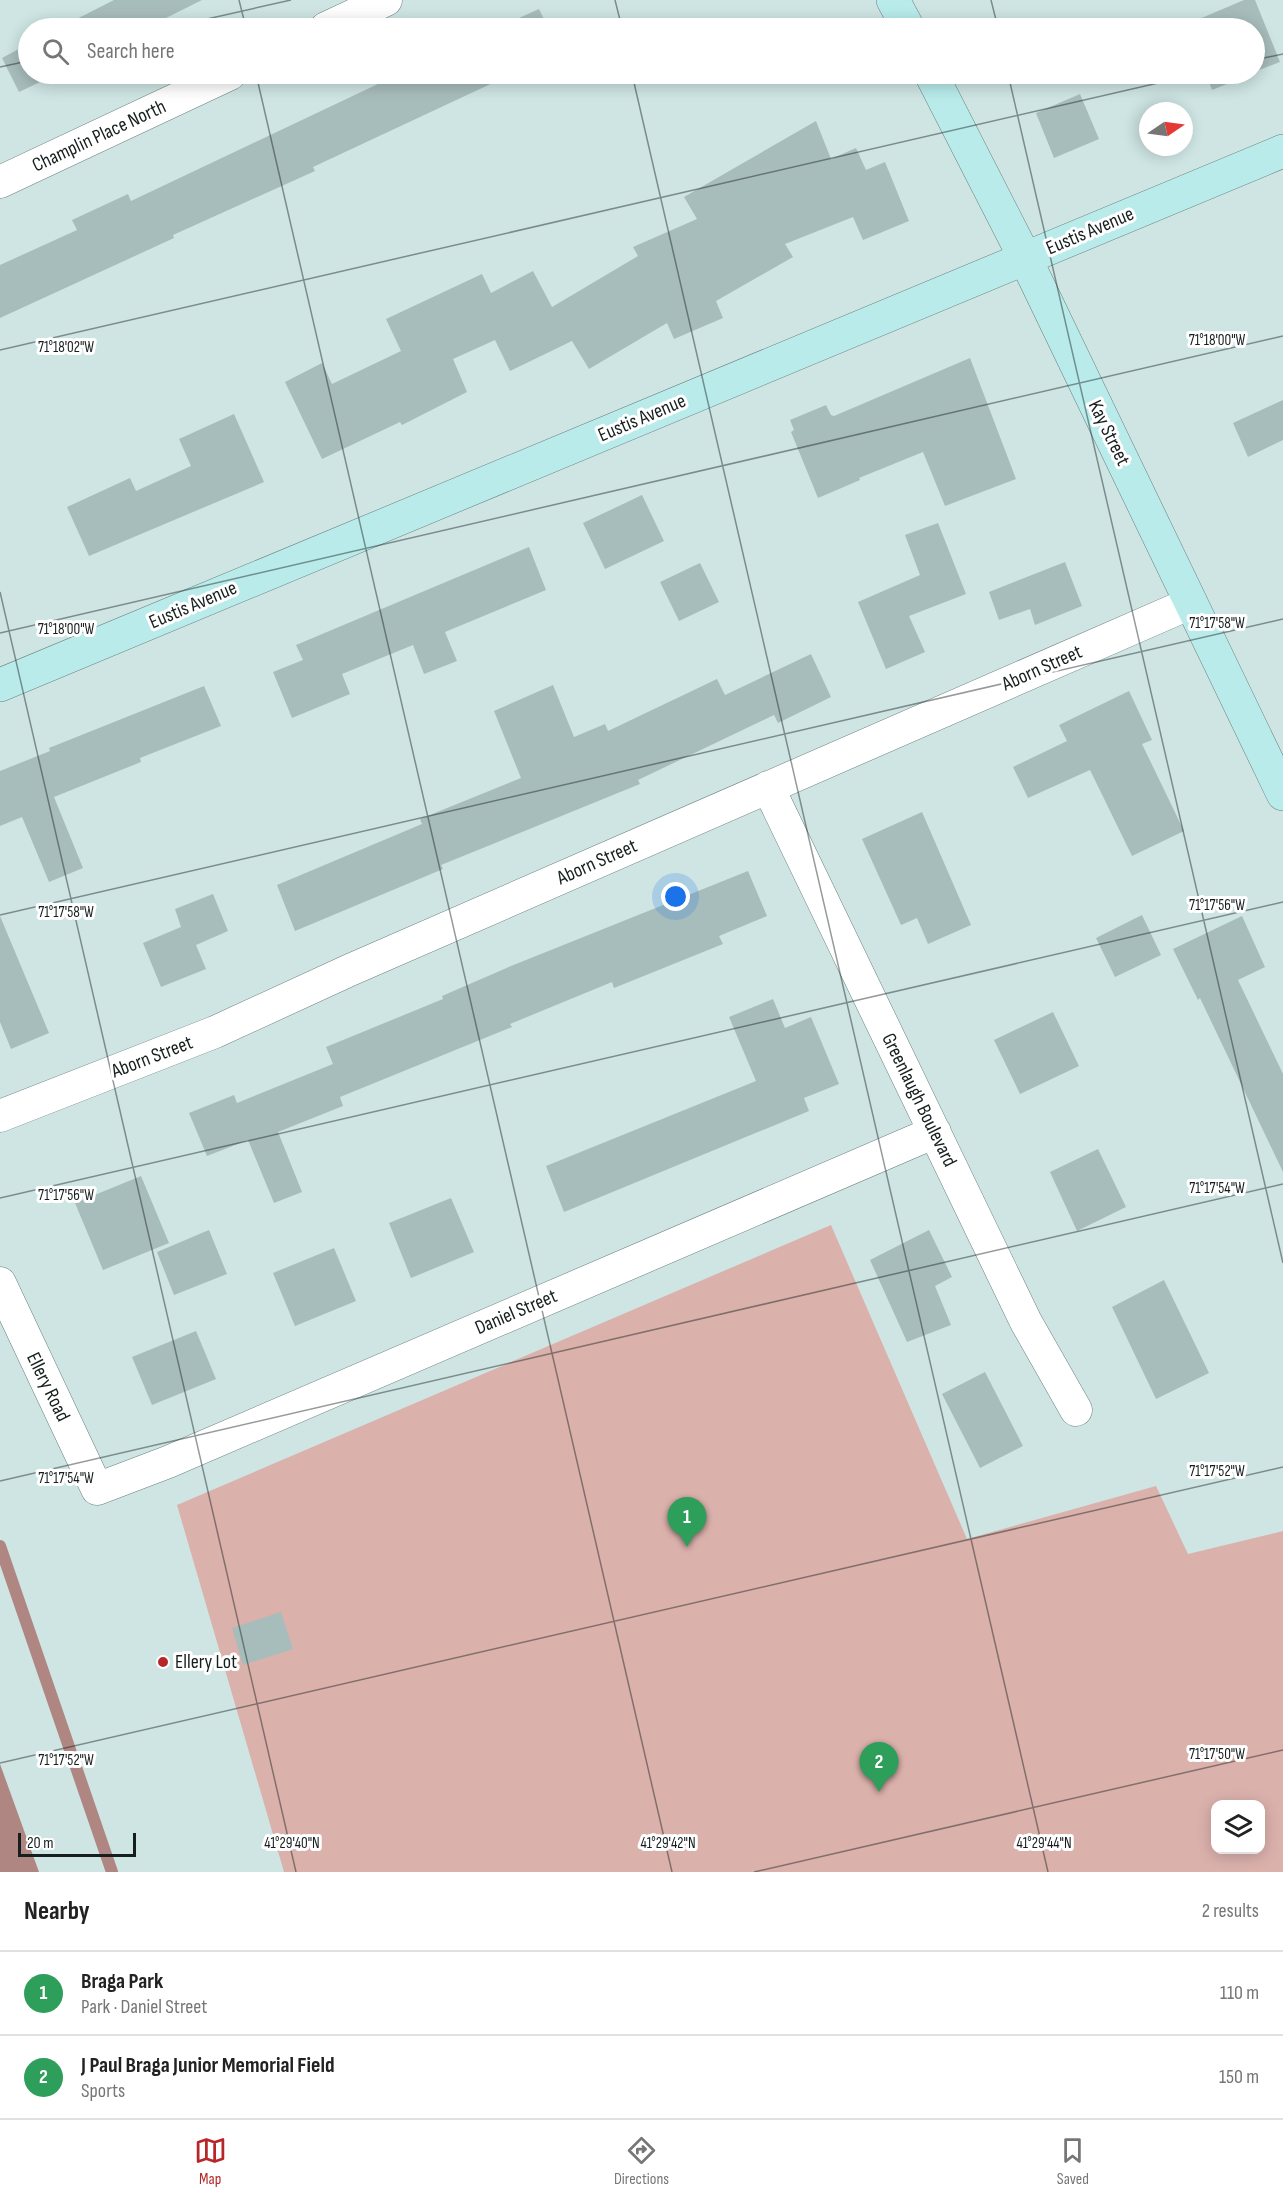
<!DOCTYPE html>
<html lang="en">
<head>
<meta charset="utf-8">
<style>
	:root { --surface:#fff; --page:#f2f2f2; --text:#222; --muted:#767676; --line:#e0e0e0; --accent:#b72729 }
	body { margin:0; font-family:"Sofia Sans Condensed",sans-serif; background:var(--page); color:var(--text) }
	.controls { position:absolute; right:18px; bottom:18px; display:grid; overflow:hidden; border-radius:12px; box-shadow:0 3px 15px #0003 }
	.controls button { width:54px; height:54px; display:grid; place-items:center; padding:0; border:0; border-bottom:2px solid var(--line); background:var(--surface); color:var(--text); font:30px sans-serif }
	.compass { position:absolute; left:1139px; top:102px; width:54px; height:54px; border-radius:50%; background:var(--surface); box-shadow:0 3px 15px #0003; rotate:77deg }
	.scale { position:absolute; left:18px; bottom:15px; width:118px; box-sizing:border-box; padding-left:6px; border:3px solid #161f1e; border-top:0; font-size:16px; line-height:21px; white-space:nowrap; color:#161f1e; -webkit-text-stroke:4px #fff; paint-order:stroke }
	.you { position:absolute; left:676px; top:897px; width:21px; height:21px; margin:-15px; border:4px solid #fff; border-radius:50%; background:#1a73e8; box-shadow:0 0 0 9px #1a73e833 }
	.badge { display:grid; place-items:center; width:39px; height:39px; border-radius:50%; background:var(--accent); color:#fff; font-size:20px; font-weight:700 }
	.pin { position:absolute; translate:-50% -50px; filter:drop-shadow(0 2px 3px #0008) }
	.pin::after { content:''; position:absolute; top:32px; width:21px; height:18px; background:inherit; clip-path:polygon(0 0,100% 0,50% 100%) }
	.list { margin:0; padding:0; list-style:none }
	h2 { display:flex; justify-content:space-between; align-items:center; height:78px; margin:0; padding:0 24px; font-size:26px }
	h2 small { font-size:20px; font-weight:400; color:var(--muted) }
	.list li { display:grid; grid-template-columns:39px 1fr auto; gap:18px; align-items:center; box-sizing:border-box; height:84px; padding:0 24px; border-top:2px solid var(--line) }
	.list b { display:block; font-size:22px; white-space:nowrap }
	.list p { margin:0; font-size:20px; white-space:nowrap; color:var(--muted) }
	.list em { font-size:20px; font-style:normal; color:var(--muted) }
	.icon { flex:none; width:33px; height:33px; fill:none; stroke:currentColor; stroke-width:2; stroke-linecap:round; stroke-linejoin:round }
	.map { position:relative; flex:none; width:1283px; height:1872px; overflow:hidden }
	.search { position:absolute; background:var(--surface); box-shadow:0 3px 15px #0003; left:18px; right:18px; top:18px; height:66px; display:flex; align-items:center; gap:15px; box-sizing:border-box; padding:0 21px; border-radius:33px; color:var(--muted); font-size:22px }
	.sheet { height:246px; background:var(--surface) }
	nav { display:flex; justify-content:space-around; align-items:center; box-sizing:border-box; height:84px; border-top:2px solid var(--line); background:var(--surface); font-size:16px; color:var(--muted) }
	nav a { display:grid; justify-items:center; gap:3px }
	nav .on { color:var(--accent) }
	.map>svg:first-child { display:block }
	.green { fill:#dbb1ac; fill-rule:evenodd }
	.water { fill:#af8681 }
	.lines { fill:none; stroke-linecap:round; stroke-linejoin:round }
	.stream { stroke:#af8681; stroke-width:12 }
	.building { fill:#a7bdbc }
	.street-casing { stroke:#6c8180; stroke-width:33 }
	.secondary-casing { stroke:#6c8180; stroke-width:34 }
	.street { stroke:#fff; stroke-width:32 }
	.secondary { stroke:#b8ebea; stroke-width:33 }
	.ticks { fill:none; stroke:#161f1e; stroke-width:1.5; stroke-opacity:0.45 }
	.poi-dot { fill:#b72729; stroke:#fff; stroke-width:2 }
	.labels { text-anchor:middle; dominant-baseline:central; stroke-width:6; stroke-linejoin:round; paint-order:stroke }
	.street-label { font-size:20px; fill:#161f1e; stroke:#fff }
	.poi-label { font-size:20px; fill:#161f1e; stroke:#fff; text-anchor:start }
	.ticks-label { font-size:15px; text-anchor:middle; fill:#161f1e; stroke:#fff; stroke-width:6; stroke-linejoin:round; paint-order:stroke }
</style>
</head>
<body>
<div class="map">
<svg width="1283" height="1872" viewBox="0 0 1283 1872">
	<rect width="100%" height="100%" fill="#cee5e4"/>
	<path class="green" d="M 831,1225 L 967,1539 L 1156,1486 L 1188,1554 L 1283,1531 L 1283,1872 L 284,1872 L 177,1505 ZM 1216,1804 L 1260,1804 L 1260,1850 L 1216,1850 Z"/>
	<path class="water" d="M 0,1764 L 39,1872 L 0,1872 Z"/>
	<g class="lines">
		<path class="stream" d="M 0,1546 L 112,1872"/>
	</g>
	<path class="building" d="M 114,0 L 202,0 L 146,28 L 59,28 Z
		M 1244,0 L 1255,0 L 1280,62 L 1254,72 L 1254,28 L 1187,28 L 1185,25 Z
		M 539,9 L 548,28 L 497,28 Z
		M 28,44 L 28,74 L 57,74 L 19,92 L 2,58 Z
		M 399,74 L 507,74 L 496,79 L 497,81 L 313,167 L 315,171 L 173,235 L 174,238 L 0,318 L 0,265 L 77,230 L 72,220 L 128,194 L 131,201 Z
		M 1206,74 L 1252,74 L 1212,90 Z
		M 1080,94 L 1099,139 L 1054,158 L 1036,113 Z
		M 816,121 L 831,159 L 856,148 L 866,170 L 885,162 L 909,221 L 863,240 L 853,217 L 785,244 L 793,257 L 716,301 L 723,318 L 674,339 L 667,323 L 589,369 L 572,341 L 510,371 L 495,340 L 453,359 L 467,392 L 402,425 L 400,422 L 322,459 L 285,382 L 322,363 L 332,384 L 401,351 L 386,319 L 482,274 L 491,293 L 533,271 L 552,307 L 638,256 L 633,247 L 697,219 L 684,197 Z
		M 970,358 L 1016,479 L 945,506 L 923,452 L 859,478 L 860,480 L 818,498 L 791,432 L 794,430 L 790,420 L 826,405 L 831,415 L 834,416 Z
		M 1283,400 L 1283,440 L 1248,457 L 1233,423 Z
		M 234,414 L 264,482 L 89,556 L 67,507 L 130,478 L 136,491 L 191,466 L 179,439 Z
		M 642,495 L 664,541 L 605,569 L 583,523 Z
		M 938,523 L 966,594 L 909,616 L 925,652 L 886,669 L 858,602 L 920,575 L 905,535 Z
		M 529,547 L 546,590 L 445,632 L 457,661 L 424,674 L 413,645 L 342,674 L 350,694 L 292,718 L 273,672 L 303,660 L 296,645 Z
		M 1065,562 L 1082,606 L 1035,625 L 1030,609 L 999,620 L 989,592 Z
		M 700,563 L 719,602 L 679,621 L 660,582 Z
		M 811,654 L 831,697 L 778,723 L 774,715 L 638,780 L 640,784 L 441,865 L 443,869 L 295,931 L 277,885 L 422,824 L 420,819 L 521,778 L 494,711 L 553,685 L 574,737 L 605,724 L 608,731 L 717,679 L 725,695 Z
		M 204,686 L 221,726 L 140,758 L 141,762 L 54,797 L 83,868 L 49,882 L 22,817 L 0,826 L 0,771 L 50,751 L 49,748 Z
		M 1129,691 L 1152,740 L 1142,744 L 1184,831 L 1132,856 L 1090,770 L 1028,798 L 1013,767 L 1067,741 L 1059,725 Z
		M 922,812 L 971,925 L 928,944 L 917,918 L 901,925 L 862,839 Z
		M 748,871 L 767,916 L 719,936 L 723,944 L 614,988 L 612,982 L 510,1024 L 512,1027 L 340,1097 L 343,1106 L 278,1132 L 302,1192 L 274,1203 L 248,1140 L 207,1156 L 189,1113 L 234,1095 L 237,1103 L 333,1064 L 326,1047 L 443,999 L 442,996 L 511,966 Z
		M 213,894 L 228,931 L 196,945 L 206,969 L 161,987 L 143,943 L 181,927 L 175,909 Z
		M 1142,915 L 1161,955 L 1115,977 L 1096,938 Z
		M 0,916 L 49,1033 L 11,1049 L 0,1022 Z
		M 1242,916 L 1265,967 L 1238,980 L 1283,1074 L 1283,1172 L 1200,998 L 1198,1000 L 1173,949 Z
		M 773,999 L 785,1028 L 811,1017 L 839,1084 L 804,1098 L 809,1111 L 564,1212 L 546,1166 L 756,1081 L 729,1017 Z
		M 1053,1012 L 1079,1066 L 1020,1094 L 994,1040 Z
		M 1098,1149 L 1126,1207 L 1077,1231 L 1050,1172 Z
		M 141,1176 L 169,1243 L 103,1270 L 75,1203 Z
		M 451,1198 L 474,1252 L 411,1278 L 389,1223 Z
		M 209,1230 L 227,1274 L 174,1295 L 157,1252 Z
		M 929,1230 L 952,1277 L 935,1286 L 951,1325 L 907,1342 L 870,1260 Z
		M 334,1248 L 356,1301 L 295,1326 L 273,1273 Z
		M 1164,1280 L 1209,1373 L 1156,1399 L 1112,1307 Z
		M 196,1331 L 216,1379 L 152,1405 L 132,1357 Z
		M 985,1372 L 1023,1446 L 980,1468 L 942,1394 Z
		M 281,1612 L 293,1649 L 243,1665 L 232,1628 Z"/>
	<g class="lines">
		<g class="street-casing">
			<path id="street" d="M 326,28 L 386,0
				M 0,182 L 230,74
				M 768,787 L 1026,1322 L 1076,1410
				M 0,1116 L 215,1032 L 350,970 L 1191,603
				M 0,1283 L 97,1489 L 168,1462 L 935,1132"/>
		</g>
		<g class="secondary-casing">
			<path id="secondary" d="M 893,0 L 908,28
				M 931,74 L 1025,258 L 1283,794
				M 0,685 L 1283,151"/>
		</g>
		<use href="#street" class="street"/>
		<use href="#secondary" class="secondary"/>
	</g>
	<path class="ticks" d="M 239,0 L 246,28M 615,0 L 622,28M 991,0 L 998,28M 167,28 L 291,0M 1254,60 L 1283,54M 0,67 L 28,61M 256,74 L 672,1872M 632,74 L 1048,1872M 1008,74 L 1283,1263M 0,350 L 1197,74M 0,592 L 296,1872M 0,633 L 1283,336M 0,915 L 1283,619M 0,1198 L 1283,902M 0,1481 L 1283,1184M 0,1763 L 1283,1467M 754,1872 L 1283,1750"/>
	<circle class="poi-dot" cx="163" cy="1662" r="6"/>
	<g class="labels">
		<g class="street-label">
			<text transform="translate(99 136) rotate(-25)">Champlin Place North</text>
			<text transform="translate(1090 231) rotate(-23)">Eustis Avenue</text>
			<text transform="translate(642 418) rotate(-23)">Eustis Avenue</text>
			<text transform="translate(1109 433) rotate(64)">Kay Street</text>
			<text transform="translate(193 605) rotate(-23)">Eustis Avenue</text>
			<text transform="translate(1042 668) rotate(-24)">Aborn Street</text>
			<text transform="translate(597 862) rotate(-24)">Aborn Street</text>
			<text transform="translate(152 1057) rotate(-21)">Aborn Street</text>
			<text transform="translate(919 1100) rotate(64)">Greenlaugh Boulevard</text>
			<text transform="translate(516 1312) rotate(-23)">Daniel Street</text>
			<text transform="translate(48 1387) rotate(64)">Ellery Road</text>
		</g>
		<g class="poi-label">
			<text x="175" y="1662">Ellery Lot</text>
		</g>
	</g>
	<g class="ticks-label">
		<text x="1217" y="345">71°18'00"W</text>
		<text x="66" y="352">71°18'02"W</text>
		<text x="1217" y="628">71°17'58"W</text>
		<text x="66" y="634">71°18'00"W</text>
		<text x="1217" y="910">71°17'56"W</text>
		<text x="66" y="917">71°17'58"W</text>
		<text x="1217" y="1193">71°17'54"W</text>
		<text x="66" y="1200">71°17'56"W</text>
		<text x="1217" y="1476">71°17'52"W</text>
		<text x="66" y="1483">71°17'54"W</text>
		<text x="1217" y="1759">71°17'50"W</text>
		<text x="66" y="1765">71°17'52"W</text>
		<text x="292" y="1848">41°29'40"N</text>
		<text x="668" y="1848">41°29'42"N</text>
		<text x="1044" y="1848">41°29'44"N</text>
	</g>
</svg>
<div class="controls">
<button><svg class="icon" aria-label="layers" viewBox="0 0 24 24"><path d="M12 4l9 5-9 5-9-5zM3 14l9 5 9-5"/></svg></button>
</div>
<svg class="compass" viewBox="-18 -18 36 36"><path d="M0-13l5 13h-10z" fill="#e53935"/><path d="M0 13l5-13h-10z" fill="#767676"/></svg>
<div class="scale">20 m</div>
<div class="you"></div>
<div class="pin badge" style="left:687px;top:1547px;background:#2e9e5b">1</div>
<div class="pin badge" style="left:879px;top:1792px;background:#2e9e5b">2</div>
<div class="search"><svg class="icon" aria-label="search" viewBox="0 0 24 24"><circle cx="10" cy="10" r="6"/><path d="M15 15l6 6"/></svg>Search here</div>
</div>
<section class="sheet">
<h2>Nearby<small>2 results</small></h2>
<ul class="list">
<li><span class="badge" style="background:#2e9e5b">1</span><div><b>Braga Park</b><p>Park · Daniel Street</p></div><em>110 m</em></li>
<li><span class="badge" style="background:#2e9e5b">2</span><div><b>J Paul Braga Junior Memorial Field</b><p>Sports</p></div><em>150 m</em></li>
</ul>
</section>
<nav>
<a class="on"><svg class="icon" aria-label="map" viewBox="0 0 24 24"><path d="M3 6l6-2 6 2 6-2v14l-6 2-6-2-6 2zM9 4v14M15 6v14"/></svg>Map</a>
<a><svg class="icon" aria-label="directions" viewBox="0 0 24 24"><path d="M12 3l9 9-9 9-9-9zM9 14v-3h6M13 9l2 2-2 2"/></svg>Directions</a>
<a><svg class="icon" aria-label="saved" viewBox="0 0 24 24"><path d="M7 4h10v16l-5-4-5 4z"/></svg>Saved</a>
</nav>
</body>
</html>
